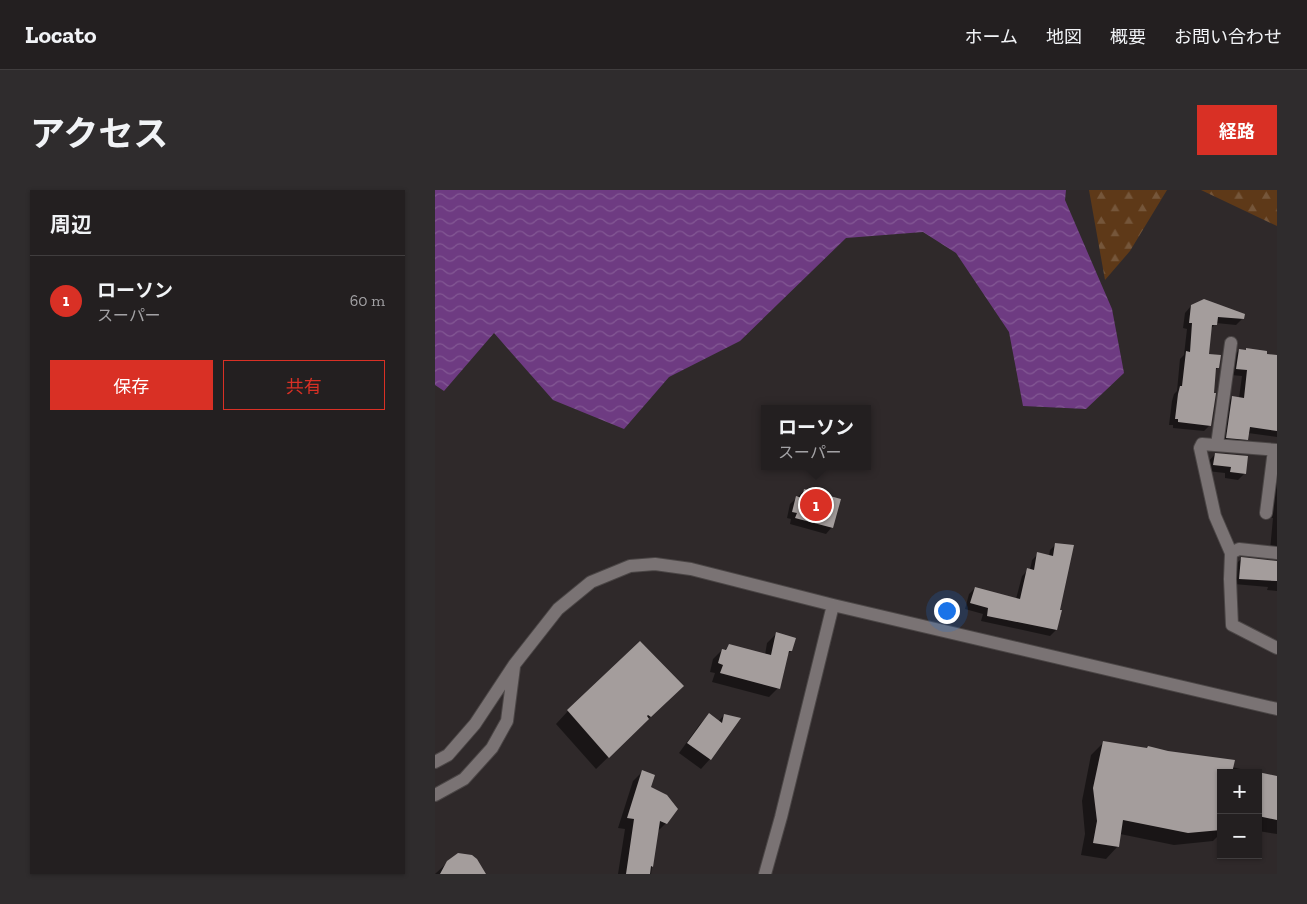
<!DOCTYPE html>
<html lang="ja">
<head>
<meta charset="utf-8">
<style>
	:root { --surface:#231f20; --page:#2f2c2d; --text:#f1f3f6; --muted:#a3a2a5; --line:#403d3e; --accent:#d93025 }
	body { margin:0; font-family:"Zilla Slab","Noto Sans JP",serif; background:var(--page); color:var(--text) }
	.controls { position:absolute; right:15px; bottom:15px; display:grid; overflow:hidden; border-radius:0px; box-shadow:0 1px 4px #0004 }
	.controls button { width:45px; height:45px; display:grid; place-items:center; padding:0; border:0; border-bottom:1px solid var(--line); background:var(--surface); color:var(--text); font:25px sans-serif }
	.you { position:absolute; left:511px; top:420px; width:18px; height:18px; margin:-12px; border:4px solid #fff; border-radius:50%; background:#1a73e8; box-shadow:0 0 0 8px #1a73e833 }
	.badge { display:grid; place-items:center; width:32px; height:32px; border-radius:50%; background:var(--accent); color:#fff; font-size:16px; font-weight:700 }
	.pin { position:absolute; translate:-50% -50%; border:2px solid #fff; box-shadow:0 1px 5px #0006 }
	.popup { position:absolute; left:326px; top:215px; width:110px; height:65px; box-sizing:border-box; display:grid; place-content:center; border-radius:0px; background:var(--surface); filter:drop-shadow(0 1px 4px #0005); font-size:16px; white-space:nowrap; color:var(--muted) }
	.popup b { font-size:19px; color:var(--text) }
	.popup::after { content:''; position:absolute; left:50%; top:100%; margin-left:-10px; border:10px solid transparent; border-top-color:var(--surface) }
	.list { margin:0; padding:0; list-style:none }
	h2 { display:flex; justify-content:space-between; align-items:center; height:65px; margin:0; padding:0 20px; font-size:21px }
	h2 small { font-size:16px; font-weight:400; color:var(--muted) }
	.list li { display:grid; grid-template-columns:32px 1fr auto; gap:15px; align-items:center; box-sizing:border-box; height:90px; padding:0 20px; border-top:1px solid var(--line) }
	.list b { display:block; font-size:19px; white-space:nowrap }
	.list p { margin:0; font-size:16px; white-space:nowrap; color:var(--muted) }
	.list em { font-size:16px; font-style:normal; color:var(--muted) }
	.actions { display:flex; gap:10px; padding:15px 20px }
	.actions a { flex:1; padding:11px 0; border:1px solid var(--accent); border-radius:0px; text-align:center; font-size:18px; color:var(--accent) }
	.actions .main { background:var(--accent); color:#fff }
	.map { position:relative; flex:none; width:842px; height:684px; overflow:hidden; border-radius:0px }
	header { display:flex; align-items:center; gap:30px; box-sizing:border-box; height:70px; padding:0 25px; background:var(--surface); border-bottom:1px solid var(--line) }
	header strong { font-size:24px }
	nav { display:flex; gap:28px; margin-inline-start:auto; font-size:18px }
	.intro { display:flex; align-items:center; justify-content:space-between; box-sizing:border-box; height:120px; padding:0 30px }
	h1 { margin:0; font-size:35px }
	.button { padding:12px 22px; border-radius:0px; background:var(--accent); color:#fff; font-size:18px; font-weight:700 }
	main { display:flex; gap:30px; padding:0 30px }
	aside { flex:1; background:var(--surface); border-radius:0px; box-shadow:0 1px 4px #0004 }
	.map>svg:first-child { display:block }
	.forest { fill:url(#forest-firs) }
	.water { fill:url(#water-waves) }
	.shadow { fill:#0007 }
	.building { fill:#a49d9c }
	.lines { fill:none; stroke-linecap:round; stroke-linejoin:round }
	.minor-casing { stroke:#4b4646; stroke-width:14 }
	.minor { stroke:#7a7374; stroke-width:12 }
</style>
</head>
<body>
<header>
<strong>Locato</strong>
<nav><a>ホーム</a><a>地図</a><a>概要</a><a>お問い合わせ</a></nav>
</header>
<div class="intro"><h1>アクセス</h1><a class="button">経路</a></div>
<main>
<aside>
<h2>周辺<small></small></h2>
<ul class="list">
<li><span class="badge">1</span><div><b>ローソン</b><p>スーパー</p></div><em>60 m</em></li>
</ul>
<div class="actions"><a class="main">保存</a><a>共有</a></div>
</aside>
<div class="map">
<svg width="842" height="684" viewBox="0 0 842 684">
	<defs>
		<pattern id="forest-firs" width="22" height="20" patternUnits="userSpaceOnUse" patternTransform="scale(1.25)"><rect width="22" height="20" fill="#5e3918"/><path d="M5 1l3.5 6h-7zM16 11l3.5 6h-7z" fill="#75563a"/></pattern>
		<pattern id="water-waves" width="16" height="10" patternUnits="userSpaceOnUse" patternTransform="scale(1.25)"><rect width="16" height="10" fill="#6e3b82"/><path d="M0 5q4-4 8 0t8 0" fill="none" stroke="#835894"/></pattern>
	</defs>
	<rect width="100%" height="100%" fill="#2f292a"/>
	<path class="forest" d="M 654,0 L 732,0 L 695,61 L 670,90 Z
		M 766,0 L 842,0 L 842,36 Z"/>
	<path class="water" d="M 0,0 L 631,0 L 630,10 L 677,119 L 689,183 L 651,219 L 588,216 L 574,142 L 521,63 L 488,42 L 411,48 L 305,151 L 234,187 L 189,239 L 118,210 L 59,143 L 9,201 L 0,195 Z"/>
	<path class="shadow" d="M 756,116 L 807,129 L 801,135 L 781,133 L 775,140 L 773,165 L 783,177 L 780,181 L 775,235 L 769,241 L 738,238 L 738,235 L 734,235 L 737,211 L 739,204 L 742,201 L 745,169 L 749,165 L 752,139 L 748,138 L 750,123 Z
		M 804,160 L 842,167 L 842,247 L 813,243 L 812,249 L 806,255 L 786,253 L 792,213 L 797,207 L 804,208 L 807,186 L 796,185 L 799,166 Z
		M 780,264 L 810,283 L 803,290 L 790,288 L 790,283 L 772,281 L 774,271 Z
		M 842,273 L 842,364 L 835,360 L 838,328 L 834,328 Z
		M 369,301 L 397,337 L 391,344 L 355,334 L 356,329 L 352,328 L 355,314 Z
		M 621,354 L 623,421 L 621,440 L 615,446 L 546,431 L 548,424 L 530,419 L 534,404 L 540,398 L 581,409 L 587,386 L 593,380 L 595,380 L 597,370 L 603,364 L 614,366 L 615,360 Z
		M 806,369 L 842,372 L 842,401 L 832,400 L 833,397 L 799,394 L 800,375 Z
		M 341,444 L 356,461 L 352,465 L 343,498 L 334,507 L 277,492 L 280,483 L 275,482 L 278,469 L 287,460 L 289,461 L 294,455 L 330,465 L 332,453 Z
		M 247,496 L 161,579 L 121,534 L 133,521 Z
		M 274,525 L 283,532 L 289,525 L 304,529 L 275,569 L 266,579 L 244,563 L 265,534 Z
		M 669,552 L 797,577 L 822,583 L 786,583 L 786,648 L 782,647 L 778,651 L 739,655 L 685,644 L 683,656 L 671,669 L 646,665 L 650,644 L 647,611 L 656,565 Z
		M 208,581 L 231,633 L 222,642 L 216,684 L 183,684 L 190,639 L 183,638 L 198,591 Z
		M 823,583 L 842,587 L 842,644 L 823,641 Z
		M 13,672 L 46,684 L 0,684 Z"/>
	<path class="building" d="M 769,109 L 810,124 L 809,129 L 783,127 L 782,135 L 777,135 L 774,164 L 786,165 L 784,178 L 781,178 L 779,203 L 781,203 L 776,236 L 743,232 L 743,229 L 740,229 L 743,204 L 745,196 L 747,196 L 751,161 L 755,162 L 757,133 L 754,133 L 756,115 Z
		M 811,158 L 832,161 L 832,164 L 842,165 L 842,241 L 815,237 L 813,250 L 791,248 L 797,206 L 809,208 L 812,180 L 801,179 L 804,159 L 811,160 Z
		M 780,263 L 813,266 L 811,284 L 795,282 L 796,277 L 778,275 Z
		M 369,299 L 406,309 L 398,338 L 360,328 L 362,323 L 357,322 L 361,306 L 367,308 Z
		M 620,353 L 639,355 L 625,420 L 627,420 L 622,440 L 552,426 L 553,418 L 535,413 L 540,397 L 585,409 L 592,378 L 599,380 L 602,362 L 618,366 Z
		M 806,367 L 842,371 L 842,391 L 804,389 Z
		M 341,442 L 361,448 L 357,461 L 354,461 L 345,499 L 285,483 L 288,475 L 283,473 L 287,459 L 291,460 L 294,454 L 336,465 Z
		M 205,451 L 249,496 L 216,527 L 213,525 L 212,526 L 214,529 L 174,568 L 132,520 Z
		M 274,523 L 287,533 L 289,524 L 306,528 L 276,570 L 252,553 Z
		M 668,551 L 712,558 L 713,556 L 733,561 L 800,570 L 797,583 L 786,583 L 786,640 L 753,643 L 688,630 L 684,657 L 658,653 L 662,631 L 658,598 Z
		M 207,580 L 220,585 L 216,597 L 232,605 L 243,619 L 232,634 L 225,631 L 218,677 L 216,676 L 215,684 L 191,684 L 199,629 L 192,628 Z
		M 823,582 L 842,586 L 842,630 L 823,626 Z
		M 23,663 L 37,665 L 42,669 L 51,684 L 5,684 L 12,671 Z"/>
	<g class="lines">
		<g class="minor-casing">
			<path id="minor" d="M 782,255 L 796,153
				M 842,260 L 767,254 L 765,258 L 780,326 L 796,363 L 795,389 L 797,435 L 842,458
				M 831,323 L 839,260
				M 796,363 L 804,359 L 842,363
				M 0,572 L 13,565 L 40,534 L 79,475 L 123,419 L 156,392 L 195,376 L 220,374 L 256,379 L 398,415 L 842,519
				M 0,605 L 29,589 L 57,558 L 72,531 L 79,477
				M 330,684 L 346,627 L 398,415"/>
		</g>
		<use href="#minor" class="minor"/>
	</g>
</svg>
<div class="controls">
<button>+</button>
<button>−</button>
</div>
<div class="you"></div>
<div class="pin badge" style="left:381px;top:315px">1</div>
<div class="popup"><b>ローソン</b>スーパー</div>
</div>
</main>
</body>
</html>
